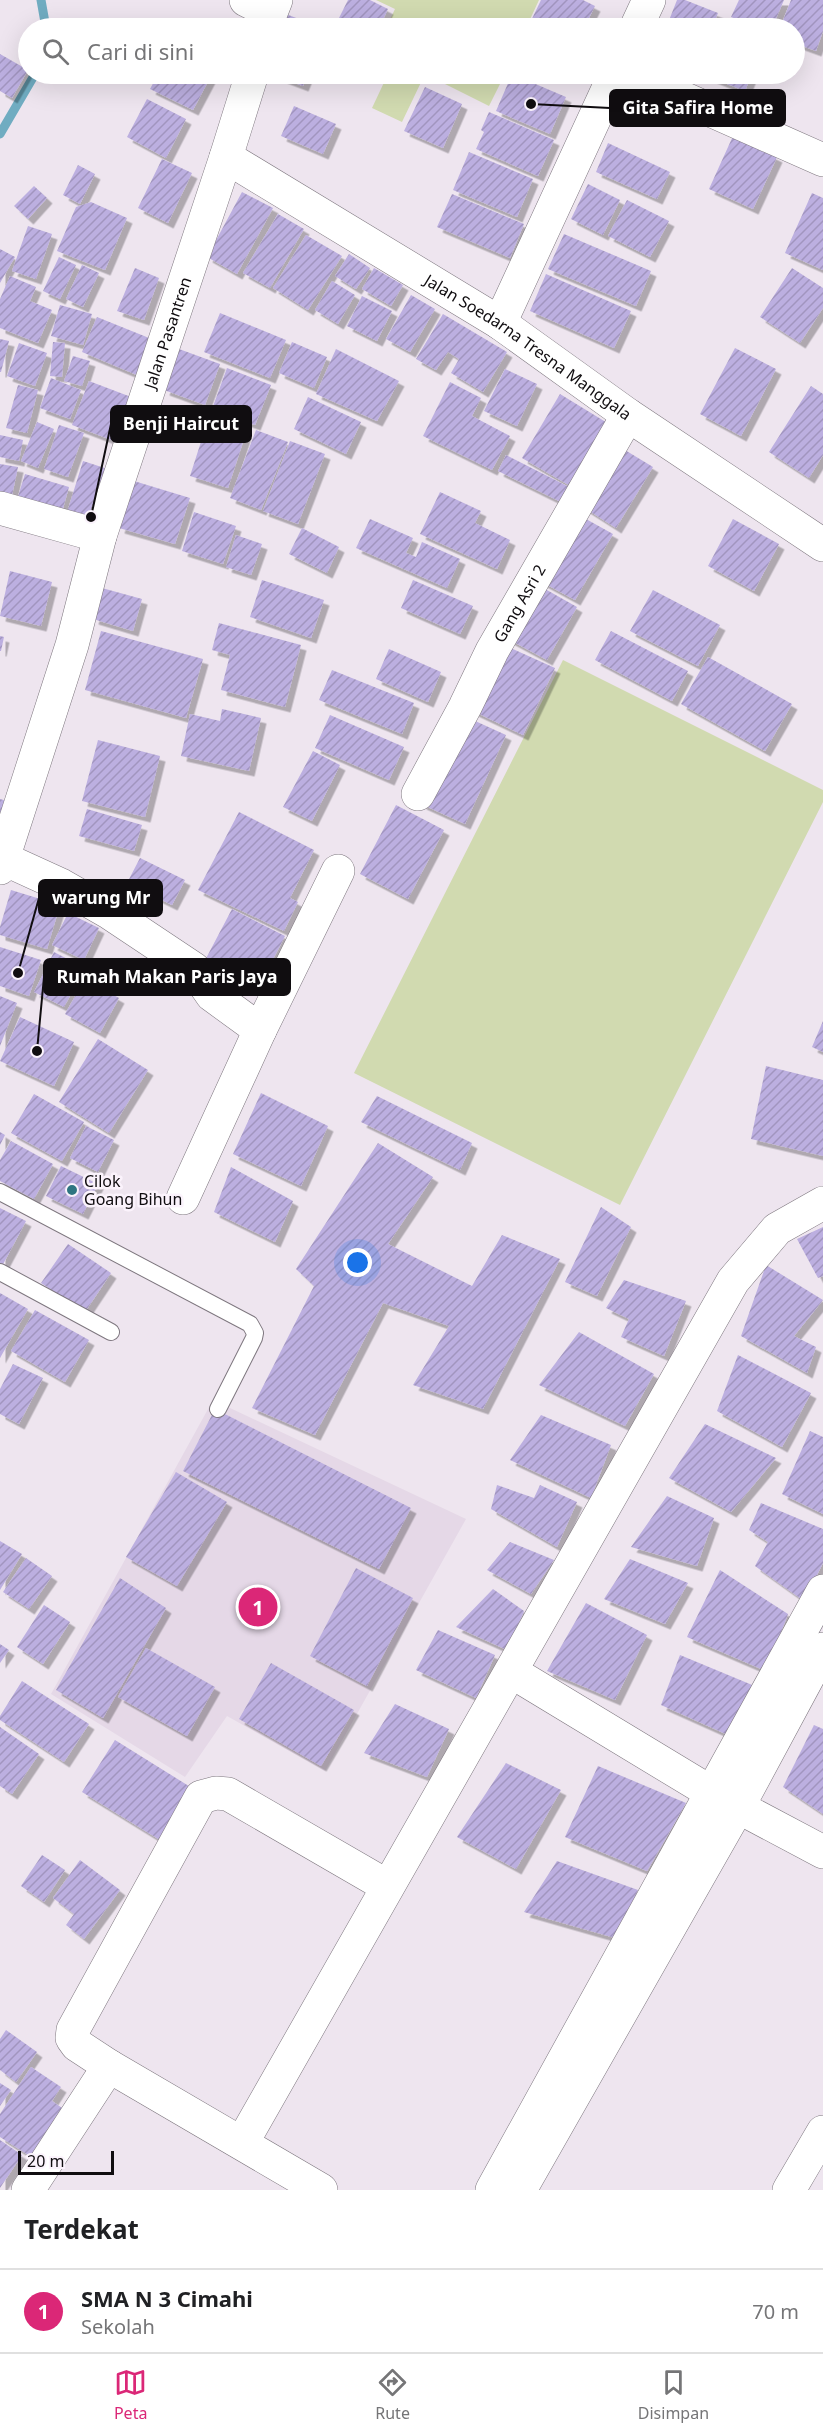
<!DOCTYPE html>
<html lang="id">
<head>
<meta charset="utf-8">
<style>
	:root { --surface:#fff; --page:#f2f2f2; --text:#202124; --muted:#757577; --line:#e0e0e0; --accent:#db2777 }
	body { margin:0; font-family:"Noto Sans",sans-serif; background:var(--page); color:var(--text) }
	.scale { position:absolute; left:18px; bottom:15px; width:96px; box-sizing:border-box; padding-left:6px; border:3px solid #100d10; border-top:0; font-size:16px; line-height:21px; white-space:nowrap; color:#100d10; -webkit-text-stroke:4px #fbf3fc; paint-order:stroke }
	.you { position:absolute; left:358px; top:1263px; width:21px; height:21px; margin:-15px; border:4px solid #fff; border-radius:50%; background:#1a73e8; box-shadow:0 0 0 9px #1a73e833 }
	.badge { display:grid; place-items:center; width:39px; height:39px; border-radius:50%; background:var(--accent); color:#fff; font-size:20px; font-weight:700 }
	.pin { position:absolute; translate:-50% -50%; border:3px solid #fff; box-shadow:0 2px 6px #0006 }
	.list { margin:0; padding:0; list-style:none }
	h2 { display:flex; justify-content:space-between; align-items:center; height:78px; margin:0; padding:0 24px; font-size:26px }
	h2 small { font-size:20px; font-weight:400; color:var(--muted) }
	.list li { display:grid; grid-template-columns:39px 1fr auto; gap:18px; align-items:center; box-sizing:border-box; height:84px; padding:0 24px; border-top:2px solid var(--line) }
	.list b { display:block; font-size:22px; white-space:nowrap }
	.list p { margin:0; font-size:20px; white-space:nowrap; color:var(--muted) }
	.list em { font-size:20px; font-style:normal; color:var(--muted) }
	.icon { flex:none; width:33px; height:33px; fill:none; stroke:currentColor; stroke-width:2; stroke-linecap:round; stroke-linejoin:round }
	.map { position:relative; flex:none; width:823px; height:2190px; overflow:hidden }
	.search { position:absolute; background:var(--surface); box-shadow:0 6px 24px #0002; left:18px; right:18px; top:18px; height:66px; display:flex; align-items:center; gap:15px; box-sizing:border-box; padding:0 21px; border-radius:33px; color:var(--muted); font-size:22px }
	.sheet { height:162px; background:var(--surface) }
	nav { display:flex; justify-content:space-around; align-items:center; box-sizing:border-box; height:84px; border-top:2px solid var(--line); background:var(--surface); font-size:16px; color:var(--muted) }
	nav a { display:grid; justify-items:center; gap:3px }
	nav .on { color:var(--accent) }
	.map>svg:first-child { display:block }
	.built { fill:#e5d8e7 }
	.green { fill:#d1dab0 }
	.lines { fill:none; stroke-linecap:round; stroke-linejoin:round }
	.stream { stroke:#70acc1; stroke-width:9 }
	.building { fill:url(#building-hatch); filter:url(#shadow) }
	.lane-casing { stroke:#7e777f; stroke-width:18 }
	.street-casing { stroke:#7e777f; stroke-width:34 }
	.secondary-casing { stroke:#7e777f; stroke-width:34 }
	.lane { stroke:#fff; stroke-width:16 }
	.street { stroke:#fff; stroke-width:33 }
	.secondary { stroke:#fff; stroke-width:33 }
	.poi-dot { fill:#2e7581; stroke:#fbf3fc; stroke-width:2 }
	.labels { text-anchor:middle; dominant-baseline:central; stroke-width:5; stroke-linejoin:round; paint-order:stroke }
	.street-label { font-size:16px; fill:#100d10; stroke:#fbf3fc }
	.poi-label { font-size:16px; fill:#100d10; stroke:#fbf3fc; text-anchor:start }
	.leader { fill:none; stroke:#100d10; stroke-width:2 }
	.callout-dot { fill:#100d10; stroke:#fbf3fc; stroke-width:2 }
	.callout { fill:#100d10; stroke:#100d10; stroke-width:2 }
	.callout-label { font-size:18px; text-anchor:middle; font-weight:bold; fill:#fff }
</style>
</head>
<body>
<div class="map">
<svg width="823" height="2190" viewBox="0 0 823 2190">
	<defs>
		<pattern id="building-hatch" width="6" height="6" patternUnits="userSpaceOnUse" patternTransform="scale(1.5)"><rect width="6" height="6" fill="#bcafe0"/><path d="M-1 1l2-2M0 6l6-6M5 7l2-2" fill="none" stroke="#a195bf"/></pattern>
		<filter id="shadow"><feDropShadow dx="5.5" dy="5.5" stdDeviation="0" flood-color="#0004"/></filter>
	</defs>
	<rect width="100%" height="100%" fill="#eee5ef"/>
	<path class="built" d="M 213,1400 L 466,1519 L 325,1771 L 227,1716 L 185,1777 L 51,1694 Z"/>
	<path class="green" d="M 376,0 L 539,0 L 526,28 L 386,28 L 395,9 Z
		M 388,74 L 505,74 L 489,106 L 425,74 L 402,122 L 372,108 Z
		M 563,660 L 823,790 L 823,802 L 620,1205 L 354,1073 Z"/>
	<g class="lines">
		<path class="stream" d="M 41,0 L 46,28
			M 0,134 L 35,74"/>
	</g>
	<path class="building" d="M 348,0 L 370,0 L 388,9 L 379,28 L 334,28 Z
		M 541,0 L 583,0 L 595,6 L 584,28 L 541,28 L 530,23 Z
		M 677,0 L 685,0 L 718,13 L 712,28 L 666,28 Z
		M 739,0 L 784,0 L 772,28 L 759,28 L 731,17 Z
		M 791,0 L 823,0 L 823,31 L 816,51 L 794,43 L 794,28 L 780,28 Z
		M 286,14 L 322,28 L 280,28 Z
		M 0,54 L 28,70 L 12,98 L 0,91 Z
		M 158,74 L 212,74 L 193,110 L 150,89 Z
		M 271,74 L 308,74 L 303,86 Z
		M 512,74 L 566,97 L 550,134 L 496,111 Z
		M 710,74 L 752,74 L 745,91 L 709,77 Z
		M 425,87 L 462,104 L 443,148 L 404,131 Z
		M 147,99 L 186,119 L 166,158 L 127,137 Z
		M 294,106 L 336,124 L 323,154 L 281,136 Z
		M 489,112 L 554,140 L 538,176 L 476,149 L 484,132 L 481,130 Z
		M 733,136 L 777,157 L 753,209 L 709,189 Z
		M 608,143 L 670,172 L 657,199 L 596,172 Z
		M 469,152 L 533,179 L 517,217 L 453,190 Z
		M 162,159 L 192,173 L 168,223 L 138,208 Z
		M 78,165 L 95,174 L 80,204 L 63,195 Z
		M 588,184 L 620,200 L 603,235 L 571,219 Z
		M 34,186 L 47,198 L 28,219 L 14,206 Z
		M 242,192 L 273,208 L 237,274 L 207,257 Z
		M 812,193 L 823,198 L 823,270 L 785,253 Z
		M 452,194 L 524,224 L 510,258 L 437,227 Z
		M 627,200 L 669,221 L 650,257 L 608,236 Z
		M 91,202 L 127,218 L 105,270 L 57,251 L 76,207 Z
		M 278,214 L 304,229 L 270,288 L 243,273 Z
		M 28,226 L 52,234 L 36,279 L 12,271 Z
		M 564,234 L 651,271 L 636,306 L 548,269 Z
		M 306,235 L 342,256 L 308,310 L 273,288 Z
		M 0,249 L 15,257 L 0,283 Z
		M 349,254 L 370,268 L 356,289 L 335,276 Z
		M 59,257 L 76,265 L 60,299 L 43,291 Z
		M 82,265 L 99,273 L 83,307 L 66,299 Z
		M 135,268 L 159,278 L 144,320 L 117,311 Z
		M 374,268 L 403,285 L 391,306 L 362,289 Z
		M 792,268 L 823,288 L 823,308 L 800,343 L 760,317 Z
		M 546,274 L 631,311 L 614,348 L 530,311 Z
		M 10,276 L 36,287 L 30,301 L 52,310 L 38,343 L 0,328 L 0,299 Z
		M 332,281 L 355,295 L 338,324 L 315,310 Z
		M 411,295 L 435,309 L 410,352 L 386,339 Z
		M 362,296 L 392,311 L 377,341 L 347,326 Z
		M 60,305 L 92,314 L 83,345 L 51,336 Z
		M 220,313 L 286,340 L 270,378 L 204,352 Z
		M 443,314 L 507,352 L 483,392 L 451,373 L 459,359 L 448,352 L 436,370 L 416,359 Z
		M 97,317 L 159,342 L 144,378 L 82,352 Z
		M 0,339 L 9,341 L 1,372 L 0,372 Z
		M 53,342 L 65,343 L 62,377 L 50,376 Z
		M 292,342 L 327,357 L 314,388 L 279,373 Z
		M 19,343 L 47,353 L 35,386 L 7,376 Z
		M 735,348 L 776,369 L 741,436 L 700,414 Z
		M 179,349 L 220,364 L 205,405 L 164,390 Z
		M 336,349 L 399,381 L 377,421 L 316,394 Z
		M 73,356 L 90,361 L 82,386 L 64,381 Z
		M 227,368 L 271,385 L 255,425 L 212,409 Z
		M 505,369 L 537,384 L 517,426 L 484,411 Z
		M 51,378 L 81,390 L 70,419 L 40,408 Z
		M 89,381 L 139,400 L 122,444 L 72,425 Z
		M 450,382 L 481,398 L 472,416 L 510,436 L 492,470 L 423,436 Z
		M 18,385 L 38,390 L 27,433 L 6,428 Z
		M 811,386 L 823,394 L 823,455 L 809,478 L 769,452 Z
		M 560,394 L 609,424 L 572,487 L 522,458 Z
		M 308,397 L 361,422 L 346,454 L 294,429 Z
		M 208,420 L 246,433 L 228,488 L 190,476 Z
		M 37,422 L 54,429 L 38,468 L 21,461 Z
		M 59,425 L 84,433 L 68,477 L 44,469 Z
		M 256,430 L 288,442 L 261,510 L 230,498 Z
		M 0,435 L 23,440 L 19,461 L 0,457 Z
		M 290,441 L 325,454 L 298,524 L 263,511 Z
		M 620,447 L 653,467 L 616,528 L 583,507 Z
		M 506,455 L 573,489 L 565,504 L 498,471 Z
		M 83,461 L 117,472 L 98,533 L 64,522 Z
		M 0,464 L 18,467 L 10,505 L 0,503 Z
		M 25,474 L 69,487 L 60,519 L 15,506 Z
		M 134,481 L 190,498 L 175,544 L 119,528 Z
		M 440,492 L 481,511 L 475,523 L 510,540 L 497,569 L 420,534 Z
		M 194,512 L 236,526 L 223,564 L 182,551 Z
		M 577,514 L 613,534 L 575,600 L 540,581 Z
		M 370,519 L 413,538 L 406,553 L 416,557 L 422,542 L 460,559 L 447,588 L 356,548 Z
		M 733,519 L 779,544 L 754,591 L 708,566 Z
		M 302,528 L 339,547 L 327,573 L 289,554 Z
		M 236,535 L 262,544 L 251,575 L 226,567 Z
		M 10,571 L 52,582 L 41,626 L 0,616 Z
		M 262,580 L 324,600 L 311,638 L 250,617 Z
		M 413,580 L 473,606 L 460,634 L 401,608 Z
		M 538,585 L 577,607 L 547,660 L 508,639 Z
		M 102,588 L 142,599 L 133,631 L 93,619 Z
		M 653,590 L 720,625 L 698,666 L 630,631 Z
		M 219,623 L 301,645 L 285,707 L 221,690 L 230,655 L 212,650 Z
		M 101,631 L 203,659 L 186,718 L 85,690 Z
		M 611,631 L 688,671 L 672,701 L 595,660 Z
		M 0,636 L 4,637 L 1,651 L 0,651 Z
		M 504,645 L 555,668 L 523,735 L 473,711 Z
		M 389,649 L 441,672 L 428,702 L 376,679 Z
		M 708,657 L 792,704 L 765,751 L 681,704 Z
		M 332,670 L 414,703 L 402,734 L 319,700 Z
		M 222,709 L 261,718 L 249,771 L 181,756 L 190,714 L 220,721 Z
		M 330,715 L 404,747 L 389,780 L 315,748 Z
		M 462,715 L 506,735 L 465,824 L 421,804 Z
		M 98,740 L 160,756 L 145,817 L 82,801 Z
		M 313,751 L 340,765 L 312,821 L 283,807 Z
		M 0,799 L 7,801 L 0,824 Z
		M 396,805 L 444,830 L 408,899 L 360,874 Z
		M 87,809 L 142,825 L 134,851 L 79,836 Z
		M 239,812 L 314,850 L 290,898 L 298,902 L 284,931 L 198,890 Z
		M 140,858 L 185,880 L 172,905 L 127,883 Z
		M 11,890 L 60,905 L 47,949 L 0,935 L 0,927 Z
		M 232,909 L 285,936 L 268,969 L 252,961 L 240,985 L 202,966 Z
		M 68,913 L 99,928 L 84,960 L 52,945 Z
		M 0,947 L 41,960 L 29,996 L 0,986 Z
		M 54,952 L 85,968 L 64,1007 L 34,992 Z
		M 85,979 L 119,998 L 100,1033 L 65,1014 Z
		M 0,996 L 17,1003 L 0,1046 Z
		M 20,1017 L 74,1042 L 54,1086 L 0,1061 Z
		M 823,1021 L 823,1052 L 812,1047 Z
		M 98,1039 L 148,1070 L 109,1133 L 59,1102 Z
		M 766,1066 L 823,1080 L 823,1156 L 751,1139 Z
		M 261,1093 L 328,1126 L 301,1186 L 233,1154 Z
		M 34,1094 L 84,1122 L 62,1161 L 11,1133 Z
		M 377,1096 L 472,1143 L 460,1170 L 361,1122 Z
		M 86,1126 L 114,1140 L 98,1172 L 70,1158 Z
		M 0,1132 L 5,1135 L 0,1145 Z
		M 11,1141 L 53,1164 L 34,1199 L 0,1181 L 0,1160 Z
		M 378,1143 L 433,1177 L 388,1244 L 472,1286 L 502,1235 L 560,1259 L 483,1409 L 413,1385 L 449,1326 L 383,1303 L 315,1435 L 252,1408 L 314,1286 L 296,1269 Z
		M 61,1166 L 98,1184 L 83,1214 L 46,1196 Z
		M 231,1167 L 293,1201 L 275,1242 L 214,1212 Z
		M 601,1207 L 631,1227 L 597,1296 L 565,1282 Z
		M 0,1208 L 26,1221 L 0,1270 Z
		M 823,1227 L 823,1276 L 818,1278 L 797,1239 Z
		M 68,1244 L 111,1273 L 85,1312 L 41,1283 Z
		M 766,1265 L 823,1300 L 794,1336 L 816,1347 L 807,1373 L 741,1336 Z
		M 624,1280 L 686,1301 L 664,1356 L 621,1337 L 629,1319 L 606,1308 Z
		M 0,1293 L 28,1309 L 0,1358 Z
		M 35,1310 L 89,1340 L 65,1382 L 11,1351 Z
		M 579,1332 L 654,1374 L 625,1426 L 539,1385 Z
		M 738,1355 L 811,1393 L 782,1447 L 717,1411 Z
		M 13,1364 L 43,1378 L 19,1424 L 0,1414 L 0,1389 Z
		M 215,1409 L 411,1508 L 379,1569 L 183,1471 Z
		M 541,1415 L 611,1445 L 591,1498 L 510,1460 Z
		M 705,1424 L 776,1458 L 731,1512 L 669,1478 Z
		M 810,1431 L 823,1437 L 823,1514 L 782,1494 Z
		M 176,1472 L 227,1502 L 177,1586 L 126,1557 Z
		M 497,1485 L 534,1498 L 540,1485 L 577,1502 L 557,1547 L 491,1509 Z
		M 667,1496 L 714,1518 L 697,1566 L 631,1547 Z
		M 761,1503 L 823,1529 L 823,1563 L 804,1601 L 755,1566 L 768,1542 L 749,1530 Z
		M 0,1541 L 22,1554 L 0,1590 Z
		M 510,1542 L 554,1560 L 531,1594 L 487,1570 Z
		M 26,1558 L 52,1576 L 29,1609 L 3,1592 Z
		M 630,1559 L 688,1583 L 665,1624 L 604,1599 Z
		M 356,1568 L 413,1598 L 367,1686 L 310,1656 Z
		M 720,1570 L 788,1614 L 766,1671 L 687,1637 Z
		M 120,1578 L 166,1608 L 103,1718 L 56,1690 Z
		M 493,1589 L 524,1611 L 507,1650 L 456,1627 Z
		M 586,1603 L 647,1635 L 615,1700 L 547,1671 Z
		M 44,1605 L 70,1622 L 43,1664 L 17,1647 Z
		M 438,1630 L 495,1655 L 476,1698 L 416,1670 Z
		M 0,1644 L 9,1650 L 0,1663 Z
		M 146,1648 L 215,1687 L 187,1736 L 118,1697 Z
		M 680,1655 L 757,1687 L 728,1735 L 661,1705 Z
		M 271,1663 L 354,1710 L 321,1766 L 239,1719 Z
		M 22,1681 L 89,1724 L 64,1762 L 0,1720 L 0,1716 Z
		M 395,1704 L 449,1729 L 427,1777 L 364,1753 Z
		M 814,1725 L 823,1729 L 823,1814 L 783,1787 Z
		M 0,1727 L 39,1754 L 12,1794 L 0,1786 Z
		M 115,1740 L 192,1788 L 160,1840 L 82,1792 Z
		M 506,1763 L 561,1790 L 516,1869 L 457,1837 Z
		M 598,1766 L 686,1803 L 647,1871 L 565,1837 Z
		M 42,1855 L 65,1870 L 44,1902 L 21,1886 Z
		M 80,1860 L 120,1890 L 84,1939 L 66,1925 L 74,1914 L 53,1898 Z
		M 557,1861 L 638,1890 L 615,1938 L 524,1912 Z
		M 6,2030 L 37,2052 L 16,2082 L 0,2070 L 0,2039 Z
		M 31,2067 L 61,2087 L 52,2101 L 65,2110 L 33,2158 L 0,2137 L 0,2114 Z
		M 0,2083 L 11,2090 L 0,2106 Z
		M 0,2140 L 22,2155 L 0,2188 Z"/>
	<g class="lines">
		<g class="lane-casing">
			<path id="lane" d="M 0,1192 L 250,1324 L 255,1333 L 254,1338 L 218,1409
				M 0,1272 L 111,1332"/>
		</g>
		<g class="street-casing">
			<g id="street">
				<path d="M 246,0 L 270,12"/>
				<path d="M 636,28 L 649,0"/>
				<path d="M 629,74 L 823,160"/>
				<path d="M 500,323 L 615,74"/>
				<path d="M 0,508 L 100,536"/>
				<path id="s1" d="M 418,794 L 465,707 L 492,651 L 628,415"/>
				<path d="M 4,859 L 61,885 L 110,913 L 194,969 L 212,995 L 260,1030"/>
				<path d="M 183,1198 L 260,1030 L 338,871"/>
				<path d="M 512,1672 L 712,1793 L 823,1852"/>
				<path d="M 242,2143 L 733,1281 L 777,1229 L 823,1203"/>
				<path d="M 28,2190 L 109,2066"/>
				<path d="M 321,2190 L 109,2066 L 77,2045 L 72,2038 L 73,2030 L 201,1797 L 216,1793 L 228,1794 L 387,1886"/>
				<path d="M 492,2190 L 823,1591"/>
				<path d="M 520,2190 L 738,1807 L 823,1649"/>
				<path d="M 789,2190 L 823,2132"/>
			</g>
		</g>
		<g class="secondary-casing">
			<g id="secondary">
				<path d="M 265,28 L 276,0"/>
				<path id="s2" d="M 226,157 L 500,323 L 628,415 L 823,545"/>
				<path id="s3" d="M 0,868 L 72,645 L 100,536 L 226,157 L 252,74"/>
			</g>
		</g>
		<use href="#lane" class="lane"/>
		<use href="#street" class="street"/>
		<use href="#secondary" class="secondary"/>
	</g>
	<circle class="poi-dot" cx="72" cy="1190" r="6"/>
	<g class="labels">
		<g class="street-label">
			<text stroke="none"><textPath href="#s3" startOffset="561">Jalan Pasantren</textPath></text>
			<text stroke="none"><textPath href="#s2" startOffset="357">Jalan Soedarna Tresna Manggala</textPath></text>
			<text stroke="none"><textPath href="#s1" startOffset="216">Gang Asri 2</textPath></text>
		</g>
		<g class="poi-label">
			<text x="84" y="1181">Cilok<tspan x="84" dy="18">Goang Bihun</tspan></text>
		</g>
	</g>
	<path class="leader" d="M531 104L610 108M91 517L111 424M18 973L39 898M37 1051L44 977"/>
	<g class="callout-dot">
		<circle cx="531" cy="104" r="6"/>
		<circle cx="91" cy="517" r="6"/>
		<circle cx="18" cy="973" r="6"/>
		<circle cx="37" cy="1051" r="6"/>
	</g>
	<g class="callout">
		<rect x="610" y="90" width="175" height="36" rx="6"/>
		<rect x="111" y="406" width="140" height="36" rx="6"/>
		<rect x="39" y="880" width="123" height="36" rx="6"/>
		<rect x="44" y="959" width="246" height="36" rx="6"/>
	</g>
	<g class="callout-label">
		<text x="698" y="114">Gita Safira Home</text>
		<text x="181" y="430">Benji Haircut</text>
		<text x="101" y="904">warung Mr</text>
		<text x="167" y="983">Rumah Makan Paris Jaya</text>
	</g>
</svg>
<div class="scale">20 m</div>
<div class="you"></div>
<div class="pin badge" style="left:258px;top:1607px">1</div>
<div class="search"><svg class="icon" aria-label="search" viewBox="0 0 24 24"><circle cx="10" cy="10" r="6"/><path d="M15 15l6 6"/></svg>Cari di sini</div>
</div>
<section class="sheet">
<h2>Terdekat<small></small></h2>
<ul class="list">
<li><span class="badge">1</span><div><b>SMA N 3 Cimahi</b><p>Sekolah</p></div><em>70 m</em></li>
</ul>
</section>
<nav>
<a class="on"><svg class="icon" aria-label="map" viewBox="0 0 24 24"><path d="M3 6l6-2 6 2 6-2v14l-6 2-6-2-6 2zM9 4v14M15 6v14"/></svg>Peta</a>
<a><svg class="icon" aria-label="directions" viewBox="0 0 24 24"><path d="M12 3l9 9-9 9-9-9zM9 14v-3h6M13 9l2 2-2 2"/></svg>Rute</a>
<a><svg class="icon" aria-label="saved" viewBox="0 0 24 24"><path d="M7 4h10v16l-5-4-5 4z"/></svg>Disimpan</a>
</nav>
</body>
</html>
